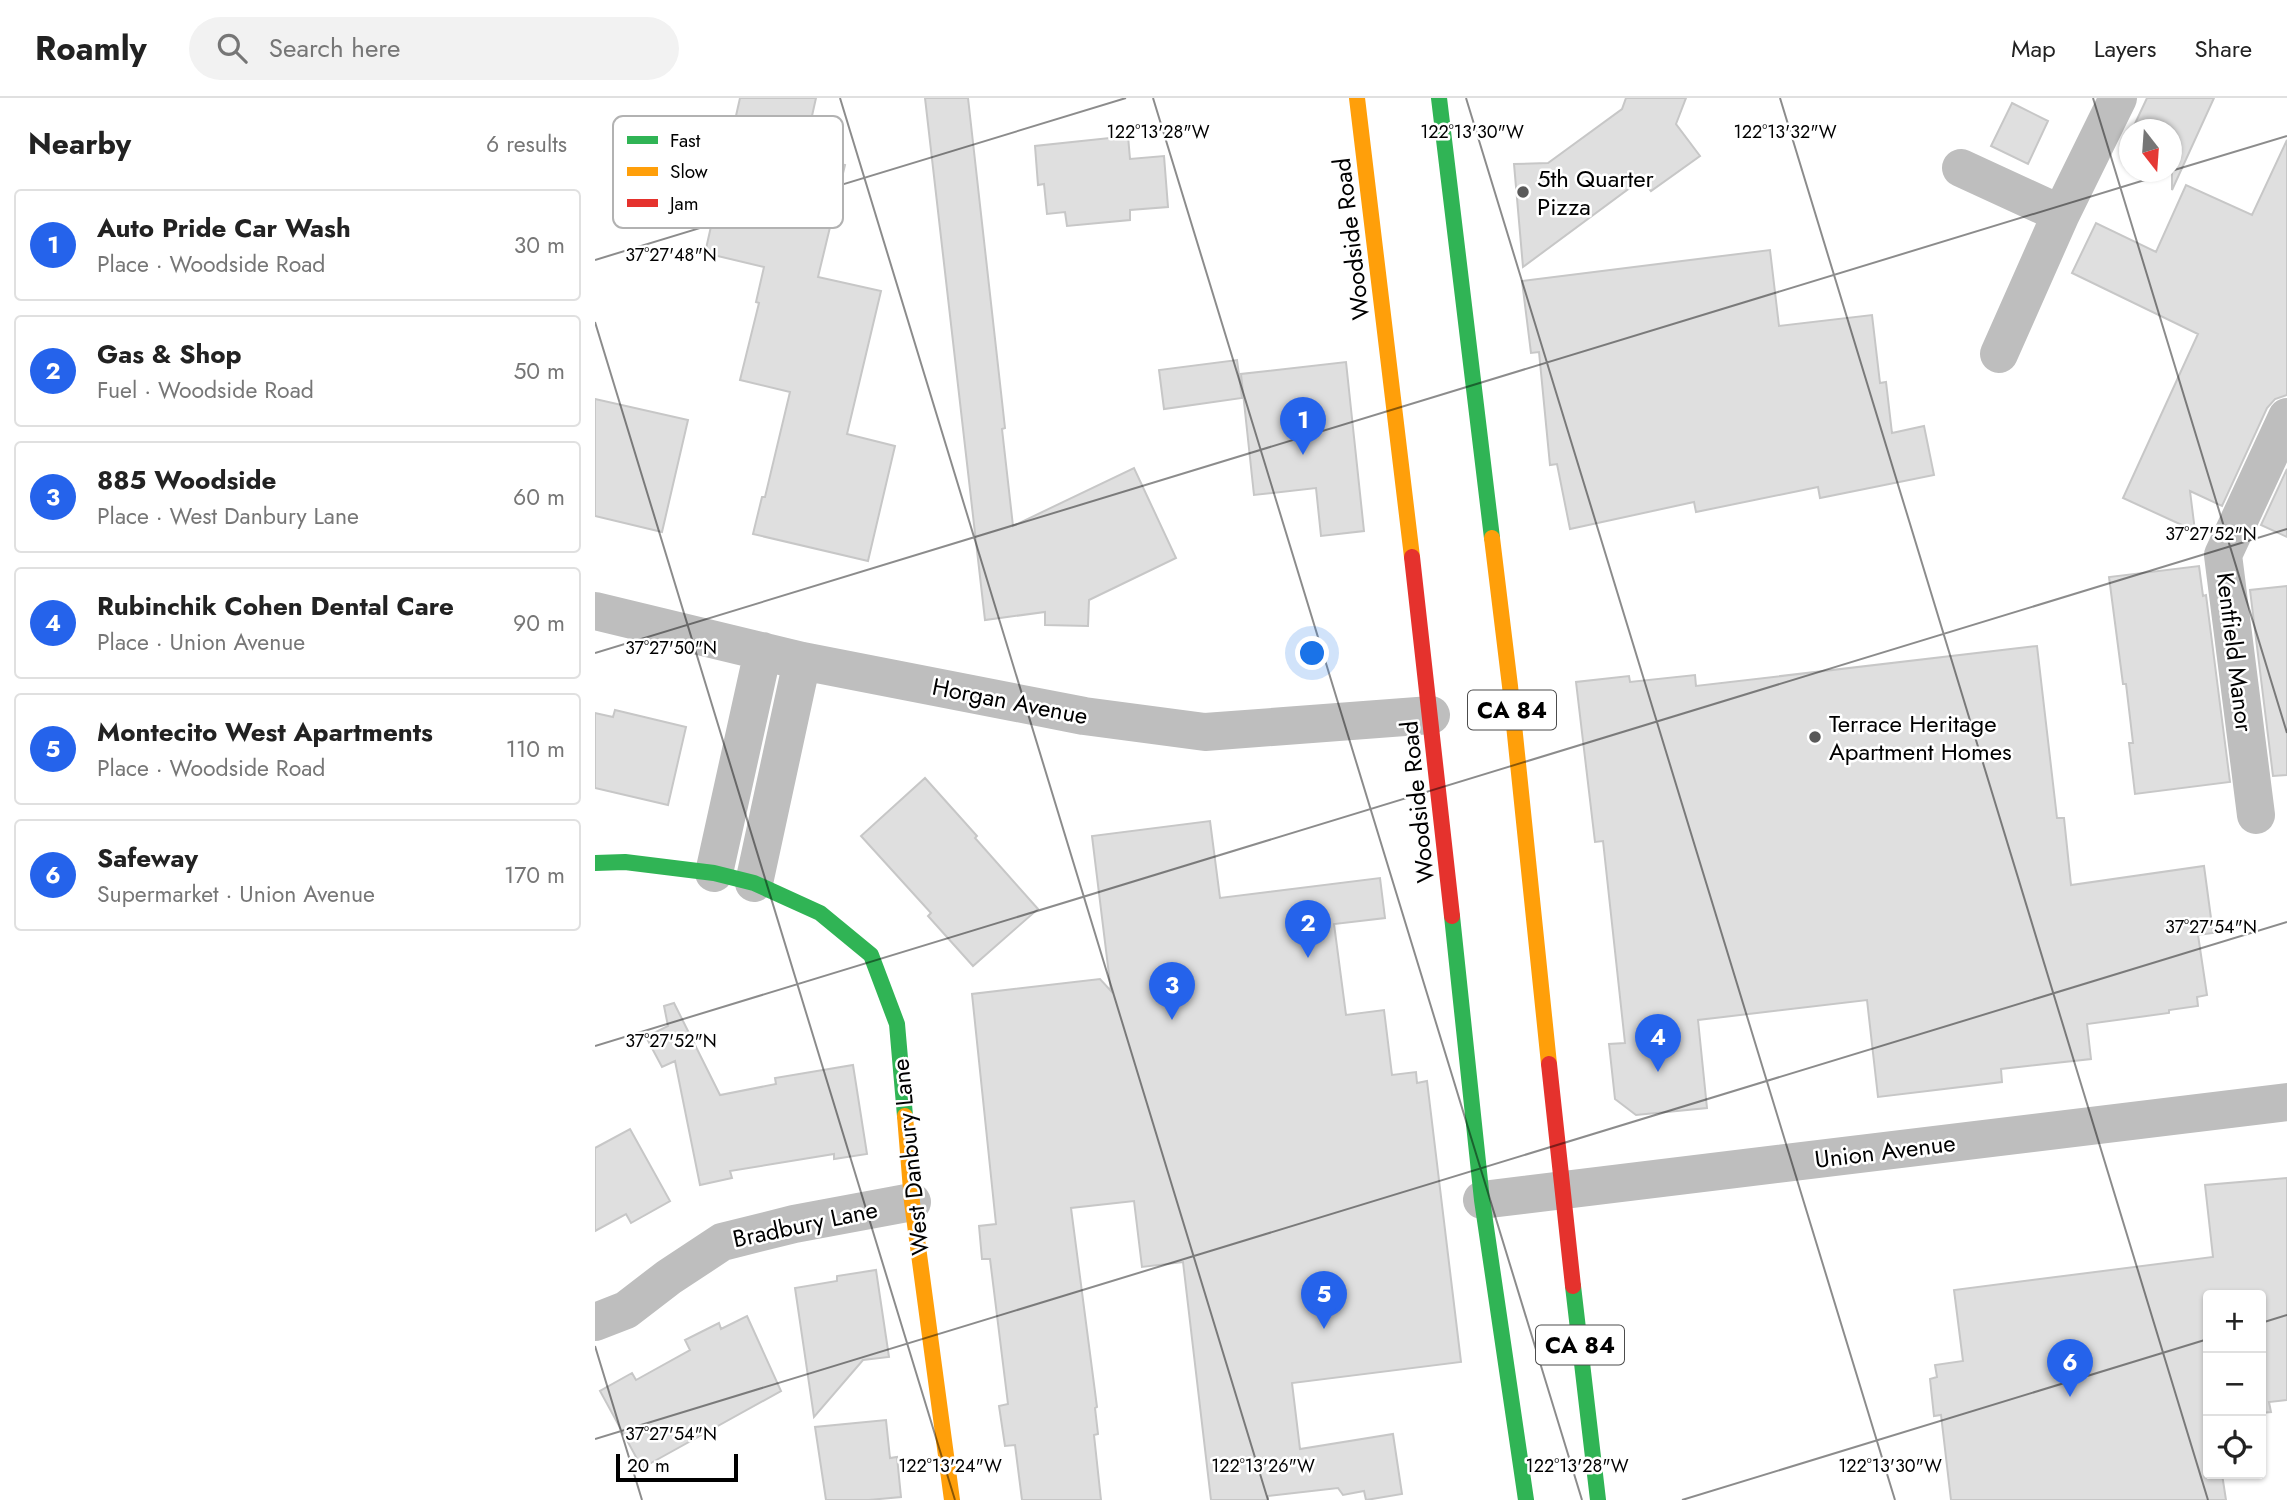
<!DOCTYPE html>
<html lang="en">
<head>
<meta charset="utf-8">
<style>
	:root { --surface:#fff; --page:#f2f2f2; --text:#222; --muted:#767676; --line:#e0e0e0; --accent:#2563eb }
	body { margin:0; font-family:Jost,sans-serif; background:var(--page); color:var(--text) }
	.controls { position:absolute; right:21px; bottom:21px; display:grid; overflow:hidden; border-radius:7px; box-shadow:0 2px 5px #0004 }
	.controls button { width:63px; height:63px; display:grid; place-items:center; padding:0; border:0; border-bottom:2px solid var(--line); background:var(--surface); color:var(--text); font:35px sans-serif }
	.compass { position:absolute; left:1524px; top:21px; width:63px; height:63px; border-radius:50%; background:var(--surface); box-shadow:0 2px 5px #0004; rotate:163deg }
	.scale { position:absolute; left:21px; bottom:18px; width:122px; box-sizing:border-box; padding-left:7px; border:4px solid #000; border-top:0; font-size:19px; line-height:24px; white-space:nowrap; color:#000; -webkit-text-stroke:5px #fff; paint-order:stroke }
	.you { position:absolute; left:718px; top:556px; width:24px; height:24px; margin:-18px; border:5px solid #fff; border-radius:50%; background:#1a73e8; box-shadow:0 0 0 10px #1a73e833 }
	.badge { display:grid; place-items:center; width:46px; height:46px; border-radius:50%; background:var(--accent); color:#fff; font-size:23px; font-weight:700 }
	.pin { position:absolute; translate:-50% -58px; filter:drop-shadow(0 2px 4px #0008) }
	.pin::after { content:''; position:absolute; top:37px; width:24px; height:21px; background:inherit; clip-path:polygon(0 0,100% 0,50% 100%) }
	.list { margin:0; padding:0; list-style:none }
	h2 { display:flex; justify-content:space-between; align-items:center; height:91px; margin:0; padding:0 28px; font-size:30px }
	h2 small { font-size:23px; font-weight:400; color:var(--muted) }
	.list li { display:grid; grid-template-columns:46px 1fr auto; gap:21px; align-items:center; box-sizing:border-box; height:112px; margin:0 14px 14px; padding:0 14px; border:2px solid var(--line); border-radius:7px }
	.list b { display:block; font-size:26px; white-space:nowrap }
	.list p { margin:0; font-size:23px; white-space:nowrap; color:var(--muted) }
	.list em { font-size:23px; font-style:normal; color:var(--muted) }
	.icon { flex:none; width:38px; height:38px; fill:none; stroke:currentColor; stroke-width:2; stroke-linecap:round; stroke-linejoin:round }
	.map { position:relative; flex:none; width:1692px; height:1402px; overflow:hidden }
	header { display:flex; align-items:center; gap:42px; box-sizing:border-box; height:98px; padding:0 35px; background:var(--surface); border-bottom:2px solid var(--line) }
	header strong { font-size:33px }
	nav { display:flex; gap:38px; margin-inline-start:auto; font-size:24px }
	.search { width:490px; height:63px; background:var(--page); display:flex; align-items:center; gap:18px; box-sizing:border-box; padding:0 24px; border-radius:38px; color:var(--muted); font-size:26px }
	main { display:flex }
	aside { flex:1; background:var(--surface) }
	.map>svg:first-child { display:block }
	.building { fill:#dfdfdf; stroke:#c7c7c7; stroke-width:2 }
	.lines { fill:none; stroke-linecap:round; stroke-linejoin:round }
	.street { stroke:#bebebe; stroke-width:38 }
	.fast { stroke:#30b455; stroke-width:16 }
	.slow { stroke:#ff9f0a; stroke-width:16 }
	.jam { stroke:#e5322d; stroke-width:16 }
	.ticks { fill:none; stroke:#000; stroke-width:2; stroke-opacity:0.45 }
	.poi-dot { fill:#595959; stroke:#fff; stroke-width:2.5 }
	.labels { text-anchor:middle; dominant-baseline:central; stroke-width:5; stroke-linejoin:round; paint-order:stroke }
	.shield { fill:#fff; stroke:#4c4c4c; stroke-width:2 }
	.shield-label { font-size:23px; font-weight:bold; fill:#000 }
	.poi-label { font-size:24px; fill:#000; stroke:#fff; text-anchor:start }
	.street-label { font-size:24px; fill:#000; stroke:#fff }
	.key { fill:#fff; stroke:#b2b2b2; stroke-width:2 }
	.key-label { font-size:19px; fill:#000 }
	.ticks-label { font-size:18px; text-anchor:middle; fill:#000; stroke:#fff; stroke-width:5; stroke-linejoin:round; paint-order:stroke }
</style>
</head>
<body>
<header>
<strong>Roamly</strong>
<div class="search"><svg class="icon" aria-label="search" viewBox="0 0 24 24"><circle cx="10" cy="10" r="6"/><path d="M15 15l6 6"/></svg>Search here</div>
<nav><a>Map</a><a>Layers</a><a>Share</a></nav>
</header>
<main>
<aside>
<h2>Nearby<small>6 results</small></h2>
<ul class="list">
<li><span class="badge">1</span><div><b>Auto Pride Car Wash</b><p>Place · Woodside Road</p></div><em>30 m</em></li>
<li><span class="badge">2</span><div><b>Gas &amp; Shop</b><p>Fuel · Woodside Road</p></div><em>50 m</em></li>
<li><span class="badge">3</span><div><b>885 Woodside</b><p>Place · West Danbury Lane</p></div><em>60 m</em></li>
<li><span class="badge">4</span><div><b>Rubinchik Cohen Dental Care</b><p>Place · Union Avenue</p></div><em>90 m</em></li>
<li><span class="badge">5</span><div><b>Montecito West Apartments</b><p>Place · Woodside Road</p></div><em>110 m</em></li>
<li><span class="badge">6</span><div><b>Safeway</b><p>Supermarket · Union Avenue</p></div><em>170 m</em></li>
</ul>
</aside>
<div class="map">
<svg width="1692" height="1402" viewBox="0 0 1692 1402">
	<rect width="100%" height="100%" fill="#fff"/>
	<path class="building" d="M 145,0 L 221,0 L 208,58 L 250,67 L 223,179 L 286,193 L 252,336 L 300,348 L 273,463 L 158,436 L 167,399 L 170,399 L 195,294 L 145,282 L 164,205 L 161,204 L 169,169 L 110,155 Z
		M 330,0 L 373,0 L 410,330 L 407,331 L 418,428 L 539,370 L 581,460 L 494,502 L 493,528 L 450,527 L 450,514 L 390,522 Z
		M 1031,0 L 1091,0 L 1081,26 L 1105,58 L 1056,93 L 1047,81 L 928,169 L 919,66 L 953,65 L 1027,11 Z
		M 1552,0 L 1619,0 L 1577,92 L 1577,32 L 1537,32 Z
		M 1417,5 L 1453,23 L 1433,66 L 1396,48 Z
		M 533,38 L 535,61 L 569,58 L 573,109 L 535,112 L 535,122 L 472,128 L 470,114 L 452,116 L 449,86 L 443,87 L 440,48 Z
		M 1692,42 L 1692,297 L 1680,301 L 1672,310 L 1627,408 L 1595,393 L 1600,433 L 1528,400 L 1603,236 L 1477,175 L 1501,125 L 1561,154 L 1591,87 L 1657,117 Z
		M 1175,152 L 1184,228 L 1277,217 L 1285,285 L 1291,284 L 1297,335 L 1329,328 L 1339,377 L 1225,400 L 1223,389 L 1101,414 L 1099,404 L 975,431 L 962,366 L 955,367 L 944,254 L 936,255 L 927,183 Z
		M 642,262 L 647,300 L 569,311 L 564,272 Z
		M 751,264 L 769,433 L 726,438 L 721,390 L 659,397 L 646,276 Z
		M 0,301 L 93,322 L 67,434 L 0,418 Z
		M 1692,371 L 1692,439 L 1666,427 Z
		M 1604,468 L 1608,498 L 1611,497 L 1635,684 L 1540,696 L 1534,645 L 1538,645 L 1531,586 L 1528,586 L 1514,479 Z
		M 1692,488 L 1692,677 L 1678,678 L 1655,492 Z
		M 1442,548 L 1462,720 L 1469,720 L 1476,787 L 1609,768 L 1618,835 L 1603,837 L 1612,897 L 1602,899 L 1603,908 L 1574,912 L 1574,915 L 1492,926 L 1496,961 L 1406,971 L 1407,984 L 1283,999 L 1272,902 L 1103,922 L 1112,1010 L 1041,1017 L 1020,1001 L 1014,946 L 1030,945 L 1008,743 L 1000,744 L 981,584 L 1034,578 L 1035,584 L 1100,577 L 1101,588 Z
		M 20,612 L 91,629 L 73,707 L 0,690 L 0,615 L 18,619 Z
		M 330,680 L 382,738 L 380,740 L 443,811 L 378,868 L 333,818 L 336,815 L 266,738 Z
		M 615,723 L 625,800 L 785,780 L 790,820 L 739,826 L 751,917 L 789,912 L 797,977 L 821,974 L 822,985 L 832,983 L 866,1264 L 697,1285 L 705,1351 L 798,1336 L 807,1396 L 771,1402 L 769,1393 L 748,1397 L 743,1390 L 673,1398 L 673,1402 L 616,1402 L 588,1164 L 547,1169 L 539,1103 L 476,1110 L 502,1309 L 500,1310 L 503,1336 L 499,1337 L 506,1402 L 427,1402 L 420,1347 L 410,1348 L 404,1308 L 413,1306 L 395,1161 L 387,1161 L 384,1128 L 401,1126 L 377,896 L 505,881 L 516,893 L 497,738 Z
		M 79,905 L 125,997 L 181,986 L 180,980 L 258,967 L 272,1056 L 239,1061 L 239,1056 L 135,1073 L 137,1080 L 105,1087 L 80,963 L 67,969 L 51,939 L 73,928 L 69,908 Z
		M 35,1031 L 75,1103 L 36,1125 L 31,1116 L 0,1133 L 0,1050 Z
		M 1692,1080 L 1692,1302 L 1674,1304 L 1676,1314 L 1666,1315 L 1666,1197 L 1613,1197 L 1613,1376 L 1627,1376 L 1631,1402 L 1356,1402 L 1346,1317 L 1339,1318 L 1335,1281 L 1342,1279 L 1340,1267 L 1368,1263 L 1359,1192 L 1618,1159 L 1610,1087 Z
		M 281,1172 L 294,1259 L 268,1262 L 219,1319 L 200,1190 L 242,1183 L 242,1178 Z
		M 152,1218 L 186,1293 L 47,1370 L 5,1293 L 37,1275 L 41,1282 L 95,1252 L 90,1242 L 124,1225 L 126,1231 Z
		M 291,1322 L 295,1360 L 302,1359 L 306,1399 L 274,1402 L 231,1402 L 220,1329 Z"/>
	<g class="lines">
		<path class="street" d="M 1366,70 L 1466,116
			M 1404,256 L 1466,116 L 1523,0
			M 0,513 L 207,563 L 489,618 L 610,634 L 836,617
			M 1661,717 L 1628,457 L 1692,319
			M 119,775 L 168,553
			M 159,785 L 207,563
			M 887,1102 L 1692,1004
			M 0,1224 L 31,1212 L 74,1179 L 127,1144 L 199,1126 L 317,1104"/>
		<path class="fast" d="M 844,0 L 897,440
			M 0,765 L 30,764 L 119,775 L 159,785 L 225,815 L 276,857 L 302,926 L 310,1018
			M 857,818 L 887,1102 L 931,1402
			M 978,1188 L 1003,1402"/>
		<path class="slow" d="M 762,0 L 817,459
			M 897,440 L 915,588 L 954,966
			M 310,1018 L 317,1104 L 357,1402"/>
		<path class="jam" d="M 817,459 L 857,818
			M 954,966 L 978,1188"/>
	</g>
	<path class="ticks" d="M 245,0 L 673,1402M 558,0 L 987,1402M 871,0 L 1300,1402M 1185,0 L 1613,1402M 1498,0 L 1692,635M 1576,73 L 1692,38M 0,162 L 531,0M 0,224 L 360,1402M 0,555 L 1576,74M 0,948 L 1692,431M 1666,1225 L 1692,1217M 0,1248 L 47,1402M 0,1341 L 1692,824M 1087,1402 L 1613,1241"/>
	<g class="poi-dot">
		<circle cx="928" cy="94" r="7"/>
		<circle cx="1220" cy="639" r="7"/>
	</g>
	<g class="labels">
		<g class="shield">
			<rect x="873" y="592.5" width="88" height="39" rx="5"/>
			<rect x="941" y="1227.5" width="88" height="39" rx="5"/>
		</g>
		<g class="shield-label">
			<text x="917" y="612">CA 84</text>
			<text x="985" y="1247">CA 84</text>
		</g>
		<g class="poi-label">
			<text x="942" y="80">5th Quarter<tspan x="942" dy="28">Pizza</tspan></text>
			<text x="1234" y="625">Terrace Heritage<tspan x="1234" dy="28">Apartment Homes</tspan></text>
		</g>
		<g class="street-label">
			<text transform="translate(756 141) rotate(-97)">Woodside Road</text>
			<text transform="translate(1640 554) rotate(83)">Kentfield Manor</text>
			<text transform="translate(415 603) rotate(11)">Horgan Avenue</text>
			<text transform="translate(822 704) rotate(-96)">Woodside Road</text>
			<text transform="translate(1290 1053) rotate(-7)">Union Avenue</text>
			<text transform="translate(315 1059) rotate(-96)">West Danbury Lane</text>
			<text transform="translate(210 1126) rotate(-12)">Bradbury Lane</text>
		</g>
	</g>
	<rect x="18" y="18" width="230" height="112" rx="10" class="key"/>
	<rect x="32" y="38" width="31" height="8" fill="#30b455"/>
	<rect x="32" y="69" width="31" height="9" fill="#ff9f0a"/>
	<rect x="32" y="101" width="31" height="8" fill="#e5322d"/>
	<g class="key-label">
		<text x="75" y="49">Fast</text>
		<text x="75" y="80">Slow</text>
		<text x="75" y="112">Jam</text>
	</g>
	<g class="ticks-label">
		<text x="563" y="40">122°13'28"W</text>
		<text x="877" y="40">122°13'30"W</text>
		<text x="1190" y="40">122°13'32"W</text>
		<text x="76" y="163">37°27'48"N</text>
		<text x="1616" y="442">37°27'52"N</text>
		<text x="76" y="556">37°27'50"N</text>
		<text x="1616" y="835">37°27'54"N</text>
		<text x="76" y="949">37°27'52"N</text>
		<text x="76" y="1342">37°27'54"N</text>
		<text x="355" y="1374">122°13'24"W</text>
		<text x="668" y="1374">122°13'26"W</text>
		<text x="982" y="1374">122°13'28"W</text>
		<text x="1295" y="1374">122°13'30"W</text>
	</g>
</svg>
<div class="controls">
<button>+</button>
<button>−</button>
<button><svg class="icon" aria-label="locate" viewBox="0 0 24 24"><circle cx="12" cy="12" r="6"/><path d="M12 2v4M12 18v4M2 12h4M18 12h4"/></svg></button>
</div>
<svg class="compass" viewBox="-18 -18 36 36"><path d="M0-13l5 13h-10z" fill="#e53935"/><path d="M0 13l5-13h-10z" fill="#767676"/></svg>
<div class="scale">20 m</div>
<div class="you"></div>
<div class="pin badge" style="left:708px;top:357px">1</div>
<div class="pin badge" style="left:713px;top:860px">2</div>
<div class="pin badge" style="left:577px;top:922px">3</div>
<div class="pin badge" style="left:1063px;top:974px">4</div>
<div class="pin badge" style="left:729px;top:1231px">5</div>
<div class="pin badge" style="left:1475px;top:1299px">6</div>
</div>
</main>
</body>
</html>
